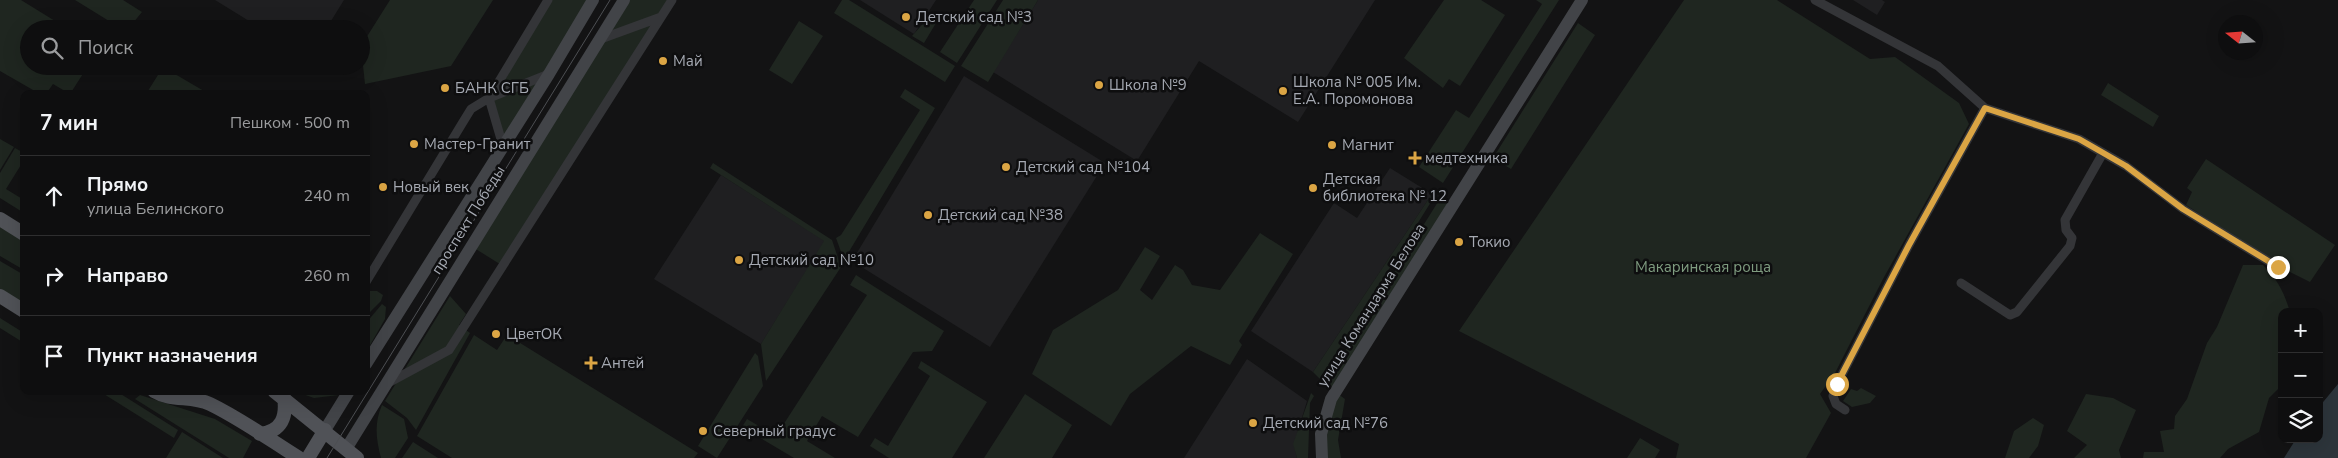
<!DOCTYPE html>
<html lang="ru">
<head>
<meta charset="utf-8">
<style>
	:root { --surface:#0e0e0f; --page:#171718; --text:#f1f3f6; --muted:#9b9c9e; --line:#2e2e2f }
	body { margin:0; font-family:"Nunito Sans",sans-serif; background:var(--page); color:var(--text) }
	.controls { position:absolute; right:15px; bottom:15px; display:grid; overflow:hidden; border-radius:10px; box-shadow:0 5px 20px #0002 }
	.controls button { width:45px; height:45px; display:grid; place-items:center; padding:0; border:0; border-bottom:1px solid var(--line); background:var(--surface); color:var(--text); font:25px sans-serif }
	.compass { position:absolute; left:2218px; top:15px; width:45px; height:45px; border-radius:50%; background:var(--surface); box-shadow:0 5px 20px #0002; rotate:287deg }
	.stop { position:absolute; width:15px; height:15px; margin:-11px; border:4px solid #dba544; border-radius:50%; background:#fff }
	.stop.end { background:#dba544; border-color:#fff; box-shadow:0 1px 5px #0008 }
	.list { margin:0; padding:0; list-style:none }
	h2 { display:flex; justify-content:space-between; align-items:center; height:65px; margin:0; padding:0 20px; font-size:21px }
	h2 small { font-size:16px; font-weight:400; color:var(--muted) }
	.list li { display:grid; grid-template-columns:32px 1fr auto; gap:15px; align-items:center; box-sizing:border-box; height:80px; padding:0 20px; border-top:1px solid var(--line) }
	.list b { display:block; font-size:19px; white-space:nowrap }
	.list p { margin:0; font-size:16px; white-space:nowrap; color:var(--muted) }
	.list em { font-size:16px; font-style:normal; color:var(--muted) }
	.icon { flex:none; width:28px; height:28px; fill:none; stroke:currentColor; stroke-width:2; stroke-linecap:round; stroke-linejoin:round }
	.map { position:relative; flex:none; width:2338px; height:458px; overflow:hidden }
	.search { position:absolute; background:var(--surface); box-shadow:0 5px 20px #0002; left:20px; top:20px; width:350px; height:55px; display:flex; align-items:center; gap:12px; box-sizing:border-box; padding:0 18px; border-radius:28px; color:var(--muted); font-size:19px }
	.panel { position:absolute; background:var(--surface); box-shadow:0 5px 20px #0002; left:20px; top:90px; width:350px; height:305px; border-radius:10px }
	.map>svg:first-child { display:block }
	.built { fill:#1f1f21 }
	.green { fill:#1f2620 }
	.water { fill:#2d353b }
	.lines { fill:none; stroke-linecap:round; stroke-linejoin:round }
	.street { stroke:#343538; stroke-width:9 }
	.secondary { stroke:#424448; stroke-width:12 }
	.primary { stroke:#505257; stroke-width:14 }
	.tram { stroke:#4d4f53; stroke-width:1 }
	.route { stroke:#dba544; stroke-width:6 }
	.poi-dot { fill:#dba544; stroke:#0e0e0f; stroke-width:2 }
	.labels { text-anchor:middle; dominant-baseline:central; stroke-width:5; stroke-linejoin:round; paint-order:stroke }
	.poi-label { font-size:15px; fill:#a6aab3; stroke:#0e0e0f; text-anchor:start }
	.street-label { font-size:15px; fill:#a6aab3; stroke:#0e0e0f }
	.park-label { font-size:15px; fill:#7f9c80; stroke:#0e0e0f }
</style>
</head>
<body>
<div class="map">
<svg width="2338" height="458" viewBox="0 0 2338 458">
	<rect width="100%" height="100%" fill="#131314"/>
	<path class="built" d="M 215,0 L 344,0 L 326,29 L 262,29 Z
		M 860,0 L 936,0 L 914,34 Z
		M 1038,0 L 1375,0 L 1298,122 L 1199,61 L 1137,161 L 993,72 Z
		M 1853,0 L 1882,0 L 1885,2 L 1877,15 Z
		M 964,76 L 1105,163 L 990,347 L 852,261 Z
		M 1390,168 L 1432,194 L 1313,372 L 1251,331 L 1334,203 L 1357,218 Z
		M 721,175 L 825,241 L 761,344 L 654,279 Z
		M 1247,359 L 1307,401 L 1294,444 L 1297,458 L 1184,458 Z"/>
	<path class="green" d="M 0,0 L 21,0 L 68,29 L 29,29 L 29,66 L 88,66 L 70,94 L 53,84 L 46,94 L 40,94 L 0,71 Z
		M 75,0 L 123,0 L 142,12 L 128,29 L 122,29 Z
		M 390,0 L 493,0 L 451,66 L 365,84 L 361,46 Z
		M 549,0 L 593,0 L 503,146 L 489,98 Z
		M 624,0 L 672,0 L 503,266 L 471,246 Z
		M 842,0 L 849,0 L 955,66 L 945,82 L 834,13 Z
		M 974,0 L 997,0 L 957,63 L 940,52 Z
		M 1003,0 L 1038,0 L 988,82 L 961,66 Z
		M 1444,0 L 1481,0 L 1505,15 L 1460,86 L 1449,79 L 1443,88 L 1404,58 Z
		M 1536,0 L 1559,0 L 1443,183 L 1419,167 L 1456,110 L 1469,118 L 1542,4 Z
		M 1684,0 L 1777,0 L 1870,59 L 1895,57 L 1959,103 L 1969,124 L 1883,279 L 1835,373 L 1820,394 L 1831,413 L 1806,458 L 1676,458 L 1679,444 L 1459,331 Z
		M 928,18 L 936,23 L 924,43 L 912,36 Z
		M 799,21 L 823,36 L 792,84 L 769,70 Z
		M 1578,23 L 1595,35 L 1511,169 L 1493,158 Z
		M 163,67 L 209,94 L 146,94 Z
		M 2108,83 L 2159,116 L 2153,127 L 2101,95 Z
		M 905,89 L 935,108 L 844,260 L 836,238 L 841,235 L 920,110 L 900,97 Z
		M 0,139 L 14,147 L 0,170 Z
		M 15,148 L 24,153 L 24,160 L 6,189 L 24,200 L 24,213 L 0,198 L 0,173 Z
		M 2206,159 L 2335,245 L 2310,282 L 2284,269 L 2186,205 L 2192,192 L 2187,188 Z
		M 713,163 L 832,240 L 841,267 L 766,381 L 761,344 L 824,241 L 710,168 Z
		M 1432,194 L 1436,194 L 1320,379 L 1313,372 Z
		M 1441,197 L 1450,202 L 1334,389 L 1325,383 Z
		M 0,223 L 24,237 L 24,270 L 0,256 Z
		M 1260,233 L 1293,254 L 1239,341 L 1242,345 L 1230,365 L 1191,346 L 1130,394 L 1111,426 L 1032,374 L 1053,330 L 1118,290 L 1145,247 L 1160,256 L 1140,290 L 1152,300 L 1175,265 L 1183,270 L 1192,285 L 1220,290 Z
		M 0,261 L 24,275 L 24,305 L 0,290 Z
		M 2243,265 L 2263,265 C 2278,280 2284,292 2290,312 L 2282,312 L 2282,378 L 2278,389 L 2269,398 L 2259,432 L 2228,449 L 2220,458 L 2143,458 L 2144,452 L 2164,452 L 2160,431 L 2174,429 L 2175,416 L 2187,399 L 2207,343 L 2217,327 Z
		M 856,275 L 944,331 L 932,351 L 913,352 L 858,437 L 822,416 L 807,441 L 835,458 L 794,458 L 742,427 L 747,419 L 776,436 L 867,295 L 850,285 Z
		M 370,291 L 377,291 L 383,295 L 381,301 L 366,316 L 366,299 Z
		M 450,296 L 466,314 L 459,325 L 470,333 L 416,430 L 407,418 L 385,401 Z
		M 382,304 L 386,307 L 385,319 L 369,347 L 366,323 Z
		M 0,318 L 24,333 L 24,343 L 0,328 Z
		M 474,335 L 497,350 L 507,335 L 698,453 L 694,458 L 452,458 L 417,436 Z
		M 755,353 L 758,356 L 763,386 L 717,458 L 698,446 Z
		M 921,361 L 987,402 L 952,458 L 889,458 L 870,446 L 875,438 L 888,446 L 930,376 L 918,368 Z
		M 1861,388 L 1876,396 L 1870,403 L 1852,407 L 1843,401 L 1851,389 L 1857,391 Z
		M 99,391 L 116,391 L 178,430 L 174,438 Z
		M 294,391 L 342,391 L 339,395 L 314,398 Z
		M 1311,393 L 1314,396 L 1310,403 L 1308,458 L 1297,458 L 1293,444 Z
		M 1025,394 L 1072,425 L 1052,458 L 984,458 Z
		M 1338,394 L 1345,399 L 1338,440 L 1341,458 L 1327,458 L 1327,424 Z
		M 2086,394 L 2113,398 L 2136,410 L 2119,450 L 2121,458 L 2074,458 L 2087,445 L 2067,431 Z
		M 140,395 L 215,419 L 252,441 L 243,458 L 229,458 L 135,399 Z
		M 382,405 L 404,419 L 408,438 L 395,458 L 381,458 C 376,439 374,423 382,405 Z
		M 2033,418 L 2044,425 L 2038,446 L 2029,458 L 2005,458 L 2014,431 Z
		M 182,432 L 223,458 L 166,458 Z
		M 1640,438 L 1660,450 L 1655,458 L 1627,458 Z
		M 413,442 L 438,458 L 402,458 Z"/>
	<path class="water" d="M 2338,384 L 2338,458 L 2284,458 L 2296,439 L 2319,439 L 2319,407 Z"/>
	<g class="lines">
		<path class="street" d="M 1815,0 L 1938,66 L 1985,108 L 2079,139 L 2126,166 L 2183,209 L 2278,267
			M 598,40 L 661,17
			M 503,146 L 489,98 L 549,74
			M 366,282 L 463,122 L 471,109 L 489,98 L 548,0
			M 1961,283 L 2010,315 L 2017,312 L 2070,246 L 2072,238 L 2066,230 L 2065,220 L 2103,153
			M 388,383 L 449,350 L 672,0
			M 1845,410 L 1836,404 L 1833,396 L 1837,384 L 1909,245 L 1985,108"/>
		<path class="secondary" d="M 366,364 L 549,74 L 593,0
			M 325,430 L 349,391
			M 346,449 L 624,0
			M 1322,458 L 1321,434 L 1331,399 L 1582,0"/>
		<path class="primary" d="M 0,219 L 24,234
			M 0,296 L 24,311
			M 154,391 C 172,402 191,395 210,404 C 241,419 270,440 299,458
			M 274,391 L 357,458
			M 260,434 C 282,431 287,417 284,397
			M 308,458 L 325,430"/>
		<path class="tram" d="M 327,458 L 610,0"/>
	</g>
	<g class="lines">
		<path class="route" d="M 1837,384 L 1909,245 L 1985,108 L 2079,139 L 2126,166 L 2183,209 L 2278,267"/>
	</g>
	<g class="poi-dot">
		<circle cx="906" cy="17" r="5"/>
		<circle cx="663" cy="61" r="5"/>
		<circle cx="1099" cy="85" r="5"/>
		<circle cx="445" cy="88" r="5"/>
		<circle cx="1283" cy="91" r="5"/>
		<circle cx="414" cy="144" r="5"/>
		<circle cx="1332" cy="145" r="5"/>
		<path d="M1412.5 150.5h5v5h5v5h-5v5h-5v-5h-5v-5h5z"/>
		<circle cx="1006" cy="167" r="5"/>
		<circle cx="383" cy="187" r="5"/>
		<circle cx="1313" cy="188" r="5"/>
		<circle cx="928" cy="215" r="5"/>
		<circle cx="1459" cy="242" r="5"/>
		<circle cx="739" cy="260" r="5"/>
		<circle cx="496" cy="334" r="5"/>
		<path d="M588.5 355.5h5v5h5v5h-5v5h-5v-5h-5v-5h5z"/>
		<circle cx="1253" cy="423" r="5"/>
		<circle cx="703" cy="431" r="5"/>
	</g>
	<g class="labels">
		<g class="poi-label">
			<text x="916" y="17">Детский сад №3</text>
			<text x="673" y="61">Май</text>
			<text x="1293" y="82">Школа № 005 Им.<tspan x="1293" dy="17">Е.А. Поромонова</tspan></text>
			<text x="1109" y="85">Школа №9</text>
			<text x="455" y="88">БАНК СГБ</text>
			<text x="424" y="144">Мастер-Гранит</text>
			<text x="1342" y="145">Магнит</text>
			<text x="1425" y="158">медтехника</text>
			<text x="1016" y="167">Детский сад №104</text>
			<text x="1323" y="179">Детская<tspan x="1323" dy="17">библиотека № 12</tspan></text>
			<text x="393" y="187">Новый век</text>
			<text x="938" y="215">Детский сад №38</text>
			<text x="1469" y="242">Токио</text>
			<text x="749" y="260">Детский сад №10</text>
			<text x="506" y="334">ЦветОК</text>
			<text x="601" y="363">Антей</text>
			<text x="1263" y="423">Детский сад №76</text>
			<text x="713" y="431">Северный градус</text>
		</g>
		<g class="street-label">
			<text transform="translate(468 220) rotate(-58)">проспект Победы</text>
			<text transform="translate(1371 305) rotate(-58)">улица Командарма Белова</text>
		</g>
		<g class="park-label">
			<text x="1703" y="267">Макаринская роща</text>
		</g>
	</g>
</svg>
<div class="controls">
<button>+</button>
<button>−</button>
<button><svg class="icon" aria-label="layers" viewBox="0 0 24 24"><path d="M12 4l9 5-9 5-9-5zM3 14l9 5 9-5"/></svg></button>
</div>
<svg class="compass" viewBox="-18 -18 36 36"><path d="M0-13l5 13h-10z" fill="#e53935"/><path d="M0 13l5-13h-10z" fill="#9b9c9e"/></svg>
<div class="stop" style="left:1837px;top:384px"></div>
<div class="stop end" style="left:2278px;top:267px"></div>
<div class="search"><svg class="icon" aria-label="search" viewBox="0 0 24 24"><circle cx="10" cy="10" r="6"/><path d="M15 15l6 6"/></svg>Поиск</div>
<section class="panel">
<h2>7 мин<small>Пешком · 500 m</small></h2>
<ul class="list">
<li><svg class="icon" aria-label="ahead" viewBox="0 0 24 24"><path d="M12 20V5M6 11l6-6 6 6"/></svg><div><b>Прямо</b><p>улица Белинского</p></div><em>240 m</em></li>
<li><svg class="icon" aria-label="right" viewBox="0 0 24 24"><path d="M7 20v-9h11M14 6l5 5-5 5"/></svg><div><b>Направо</b></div><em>260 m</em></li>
<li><svg class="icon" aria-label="arrive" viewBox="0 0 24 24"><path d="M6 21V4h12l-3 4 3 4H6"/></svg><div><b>Пункт назначения</b></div></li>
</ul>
</section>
</div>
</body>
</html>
